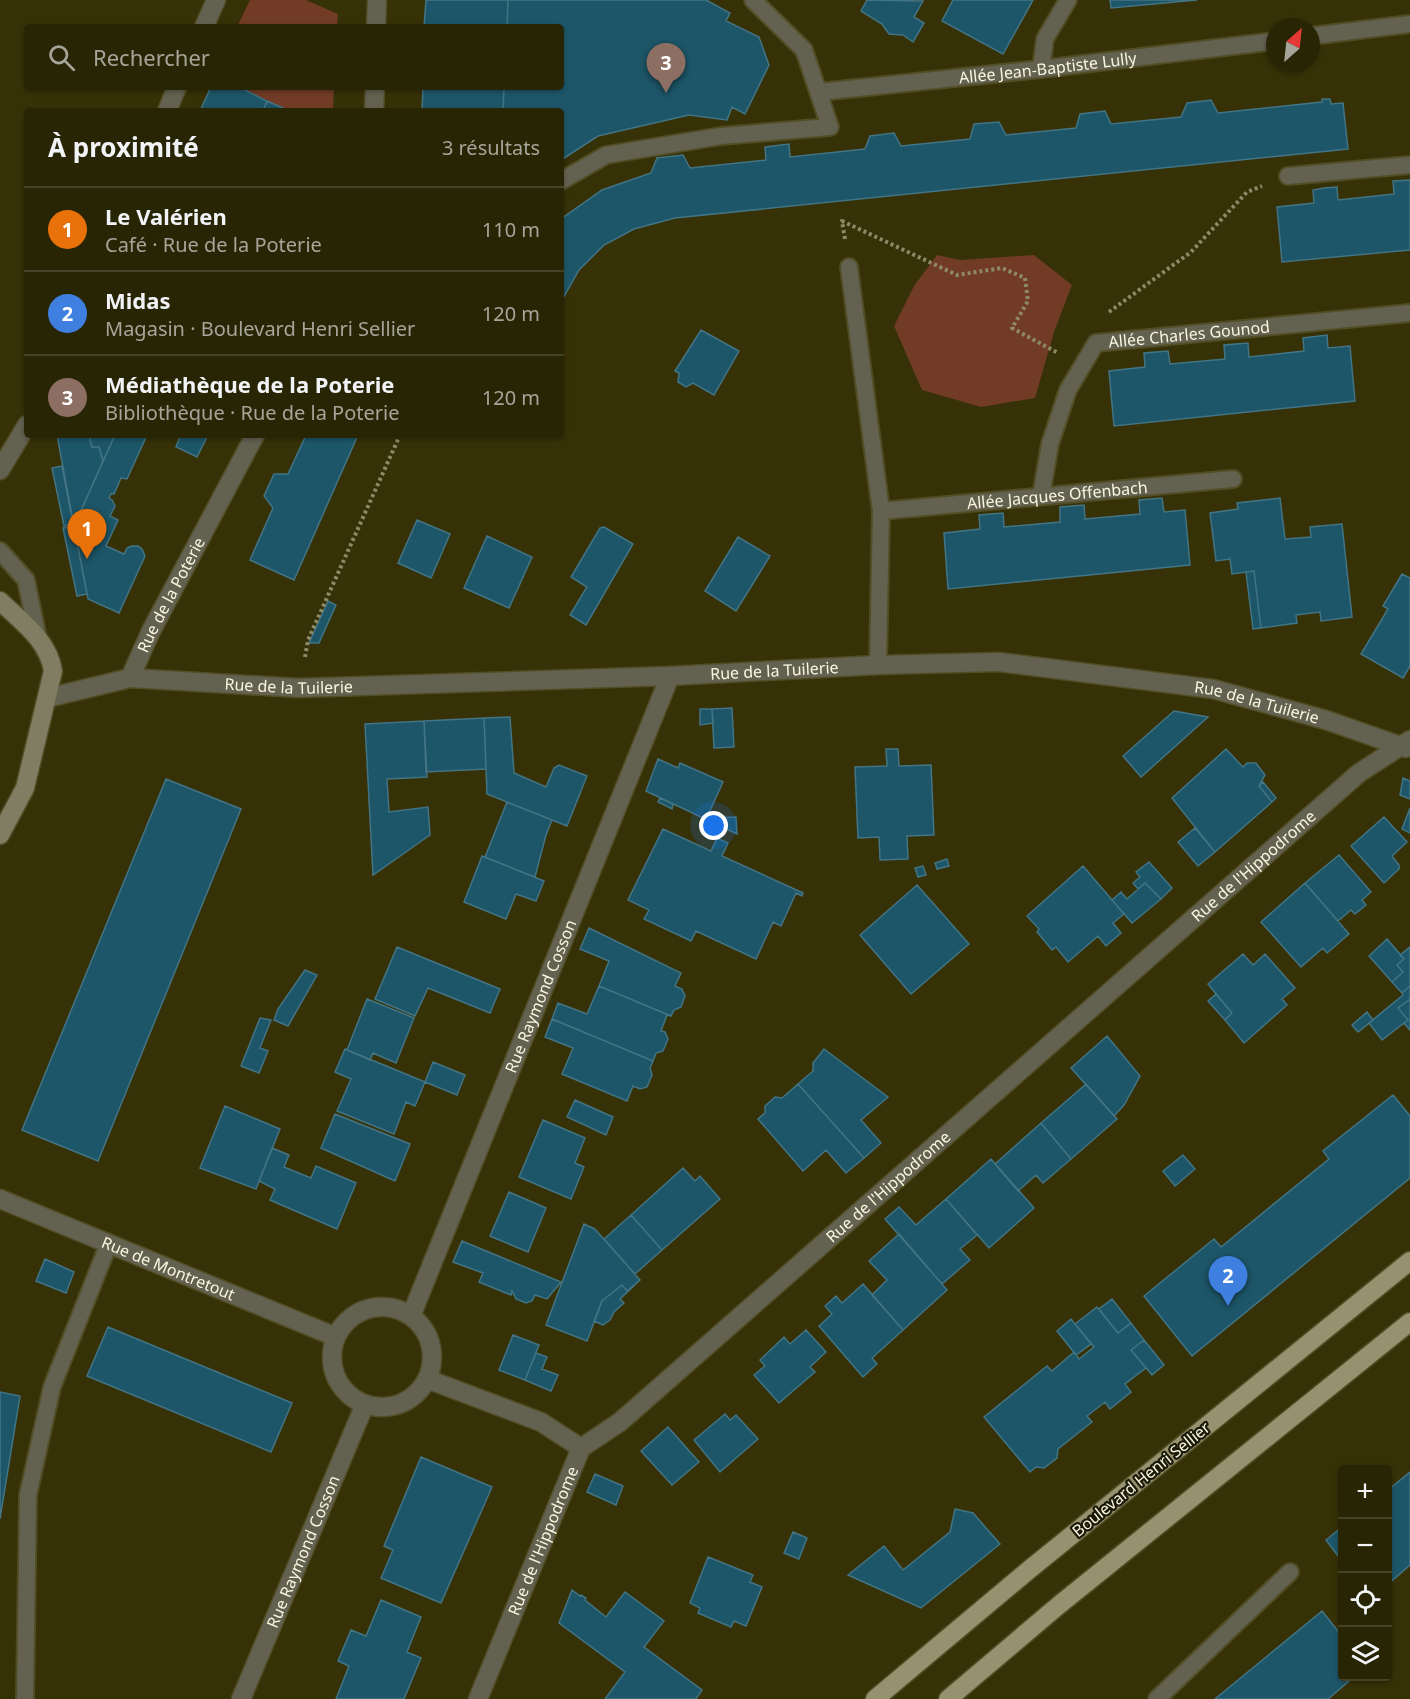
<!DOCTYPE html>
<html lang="fr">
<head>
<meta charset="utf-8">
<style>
	:root { --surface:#282505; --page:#343113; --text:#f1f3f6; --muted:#a5a59a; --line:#444227; --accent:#acaffb }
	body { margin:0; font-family:"Noto Sans",sans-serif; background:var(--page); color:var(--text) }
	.controls { position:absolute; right:18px; bottom:18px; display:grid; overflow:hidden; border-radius:6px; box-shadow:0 2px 4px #0004 }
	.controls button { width:54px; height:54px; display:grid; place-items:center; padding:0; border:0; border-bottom:2px solid var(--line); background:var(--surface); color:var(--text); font:30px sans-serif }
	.compass { position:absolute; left:1266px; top:18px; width:54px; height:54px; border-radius:50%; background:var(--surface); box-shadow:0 2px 4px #0004; rotate:27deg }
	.you { position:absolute; left:714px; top:826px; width:21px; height:21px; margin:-15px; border:4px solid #fff; border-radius:50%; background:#1a73e8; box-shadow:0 0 0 9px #1a73e833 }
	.badge { display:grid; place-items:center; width:39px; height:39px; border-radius:50%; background:var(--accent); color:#fff; font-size:20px; font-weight:700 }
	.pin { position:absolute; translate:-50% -50px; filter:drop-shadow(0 2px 3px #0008) }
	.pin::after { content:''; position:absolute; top:32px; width:21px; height:18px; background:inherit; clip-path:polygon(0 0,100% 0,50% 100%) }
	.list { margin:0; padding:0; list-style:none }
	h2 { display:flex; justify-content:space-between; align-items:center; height:78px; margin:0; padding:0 24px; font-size:26px }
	h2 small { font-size:20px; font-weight:400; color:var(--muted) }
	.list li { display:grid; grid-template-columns:39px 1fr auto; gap:18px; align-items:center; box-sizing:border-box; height:84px; padding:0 24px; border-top:2px solid var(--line) }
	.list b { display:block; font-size:22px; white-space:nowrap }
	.list p { margin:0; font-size:20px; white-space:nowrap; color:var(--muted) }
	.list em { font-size:20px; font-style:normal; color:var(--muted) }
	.icon { flex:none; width:33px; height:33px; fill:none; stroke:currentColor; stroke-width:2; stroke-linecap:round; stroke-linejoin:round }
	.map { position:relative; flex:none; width:1410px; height:1699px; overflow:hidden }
	.search { position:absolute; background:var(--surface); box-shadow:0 2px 4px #0004; left:24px; top:24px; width:540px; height:66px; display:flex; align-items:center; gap:15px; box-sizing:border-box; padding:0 21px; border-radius:6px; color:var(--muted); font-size:22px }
	.panel { position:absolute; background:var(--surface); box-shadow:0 2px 4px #0004; left:24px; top:108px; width:540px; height:330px; border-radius:6px }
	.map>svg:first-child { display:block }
	.green { fill:#713b25 }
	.building { fill:#1d5668; stroke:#437484; stroke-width:1.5 }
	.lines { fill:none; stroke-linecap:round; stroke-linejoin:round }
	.service-casing { stroke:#514d25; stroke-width:20 }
	.minor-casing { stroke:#514d25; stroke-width:21 }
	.tertiary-casing { stroke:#514d25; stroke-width:21 }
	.secondary-casing { stroke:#514d25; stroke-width:21 }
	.primary-casing { stroke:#514d25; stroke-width:21 }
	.path { stroke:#8e8a69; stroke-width:4; stroke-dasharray:3 3; stroke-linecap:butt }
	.service { stroke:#636150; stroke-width:16 }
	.minor { stroke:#636150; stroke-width:18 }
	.tertiary { stroke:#636150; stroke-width:18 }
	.secondary { stroke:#807d62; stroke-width:18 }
	.primary { stroke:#96916e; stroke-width:18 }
	.labels { text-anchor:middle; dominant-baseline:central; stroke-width:4.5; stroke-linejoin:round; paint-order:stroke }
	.street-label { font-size:16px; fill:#f8f6df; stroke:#1b1908 }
</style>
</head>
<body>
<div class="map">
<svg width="1410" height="1699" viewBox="0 0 1410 1699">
	<rect width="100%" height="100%" fill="#363107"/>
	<path class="green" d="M 250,0 L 306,0 L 338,14 L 337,27 L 237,27 Z
		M 239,87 L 334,87 L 333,111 L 290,111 Z
		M 937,255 L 960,260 L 1034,255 L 1072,285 L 1054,332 L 1035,398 L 981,407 L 922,390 L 894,326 L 914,286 Z"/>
	<path class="building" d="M 426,0 L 508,0 L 507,27 L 424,27 Z
		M 508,0 L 706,0 L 730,13 L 726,21 L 759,37 L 769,65 L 745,114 L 732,107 L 727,120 L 689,115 L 598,136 L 561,160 L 561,111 L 503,111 L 504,87 L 561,87 L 561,27 L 507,27 Z
		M 867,0 L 923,1 L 914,17 L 924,23 L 913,42 L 903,35 L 889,34 L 882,24 L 861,11 Z
		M 953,0 L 1033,0 L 1003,54 L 942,21 Z
		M 1110,0 L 1197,0 L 1111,8 Z
		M 211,87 L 239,87 L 267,101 L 263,111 L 200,111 Z
		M 423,87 L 504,87 L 503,111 L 422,111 Z
		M 1322,99 L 1330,99 L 1331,104 L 1343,103 L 1348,149 L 675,218 L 634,229 L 604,245 L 579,270 L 561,302 L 561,219 L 602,190 L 651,173 L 657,158 L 683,155 L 690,168 L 766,160 L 765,147 L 789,144 L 790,157 L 865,149 L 870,136 L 894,133 L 901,146 L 970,139 L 974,124 L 986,123 L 999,122 L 1006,135 L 1076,128 L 1080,114 L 1105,111 L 1111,124 L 1181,117 L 1187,103 L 1211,100 L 1218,113 L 1322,102 Z
		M 267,101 L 290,111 L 263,111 Z
		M 1410,180 L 1410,250 L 1282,262 L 1277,207 L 1314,203 L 1313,190 L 1324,188 L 1337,187 L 1338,200 L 1394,194 L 1393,181 Z
		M 701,330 L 739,351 L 714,395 L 693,383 L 686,387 L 678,382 L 679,373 L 675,371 Z
		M 1327,335 L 1328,348 L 1350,346 L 1355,401 L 1114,426 L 1109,371 L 1145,367 L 1144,353 L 1168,351 L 1170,364 L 1225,359 L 1224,345 L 1248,343 L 1249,357 L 1304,351 L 1303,338 Z
		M 57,435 L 89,436 L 92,447 L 99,447 L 103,461 L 74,526 Z
		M 85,435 L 115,435 L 103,461 L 99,447 L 92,447 L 89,436 Z
		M 115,435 L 147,435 L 127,479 L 121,478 L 114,494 L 111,494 L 109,498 L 112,500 L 115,506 L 110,516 L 118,520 L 106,546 L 124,554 L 127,548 L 132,546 L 138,546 L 142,549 L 145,556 L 119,613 L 88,599 L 74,526 Z
		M 181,435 L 208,435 L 197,457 L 176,447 Z
		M 306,435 L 358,435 L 294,580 L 250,560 L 273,508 L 264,496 L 274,474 L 288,474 Z
		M 62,466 L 73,524 L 64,526 L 52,468 Z
		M 1162,498 L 1164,512 L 1185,510 L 1190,565 L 948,589 L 944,533 L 980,529 L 979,515 L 1003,513 L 1004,527 L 1060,522 L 1060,507 L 1084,505 L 1085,519 L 1140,514 L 1139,500 Z
		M 1280,498 L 1285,539 L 1311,537 L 1310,527 L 1342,524 L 1352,617 L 1321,621 L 1320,612 L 1296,615 L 1297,623 L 1261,628 L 1254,571 L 1232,574 L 1230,559 L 1216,561 L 1210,513 L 1238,509 L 1237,503 Z
		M 417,520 L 450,534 L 431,578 L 398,563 Z
		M 74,527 L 87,594 L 77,596 L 63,528 Z
		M 604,527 L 633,544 L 586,625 L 570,615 L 587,587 L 571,577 L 600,528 Z
		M 487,536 L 532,557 L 509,608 L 464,588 Z
		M 738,537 L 770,556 L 736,611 L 705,591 Z
		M 1254,571 L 1261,628 L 1253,629 L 1246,572 Z
		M 1402,574 L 1410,578 L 1410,666 L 1403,678 L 1361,654 L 1388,609 L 1383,606 Z
		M 328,601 L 336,605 L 319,643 L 309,643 Z
		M 732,708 L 734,747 L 714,748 L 712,709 Z
		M 700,709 L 712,709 L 713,723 L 700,725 Z
		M 1174,711 L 1208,717 L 1141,777 L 1123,756 Z
		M 510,717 L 514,773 L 546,787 L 554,768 L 559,765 L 587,776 L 567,826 L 487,794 L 484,718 Z
		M 484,718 L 486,769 L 426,772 L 424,721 Z
		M 424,721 L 427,777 L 387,779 L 389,812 L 428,807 L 430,835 L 373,875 L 365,724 Z
		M 886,749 L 898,749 L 899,766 L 931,765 L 934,835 L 907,836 L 908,859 L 880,860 L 879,837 L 858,838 L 855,767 L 887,766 Z
		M 1226,749 L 1243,767 L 1247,763 L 1256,763 L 1265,775 L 1259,786 L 1272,802 L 1215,852 L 1172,798 Z
		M 658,759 L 678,768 L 680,763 L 723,782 L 708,815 L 710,818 L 736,817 L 737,834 L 646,791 Z
		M 1403,778 L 1410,781 L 1410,799 L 1400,795 Z
		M 166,779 L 241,809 L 98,1161 L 22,1130 Z
		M 1263,782 L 1276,798 L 1272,802 L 1259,786 Z
		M 660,798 L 673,804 L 672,809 L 658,802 Z
		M 507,802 L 552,820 L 546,835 L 535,877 L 485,857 Z
		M 1410,808 L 1410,833 L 1402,829 Z
		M 1384,817 L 1407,842 L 1392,856 L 1399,865 L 1399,869 L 1384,883 L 1351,846 Z
		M 1195,828 L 1215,852 L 1198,866 L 1178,842 Z
		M 663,829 L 711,851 L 717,838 L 728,843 L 722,856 L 803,893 L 802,896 L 796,893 L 781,926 L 773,922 L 756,959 L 696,931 L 691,941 L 644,919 L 649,910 L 628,900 Z
		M 1339,855 L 1371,892 L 1362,900 L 1366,905 L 1355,914 L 1351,910 L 1338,921 L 1305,883 Z
		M 482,856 L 544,881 L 536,901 L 516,894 L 506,919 L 464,902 Z
		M 947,859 L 949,866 L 937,869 L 935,863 Z
		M 1149,862 L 1172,888 L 1161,899 L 1145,883 L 1138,889 L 1133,883 L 1140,877 L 1136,872 Z
		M 923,866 L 926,875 L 918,877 L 915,868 Z
		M 1083,866 L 1124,914 L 1113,923 L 1121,933 L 1106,946 L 1098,936 L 1068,962 L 1056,947 L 1052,950 L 1037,932 L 1039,929 L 1027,916 Z
		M 1145,883 L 1161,899 L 1132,923 L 1112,900 L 1121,892 L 1127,899 Z
		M 1305,883 L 1349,934 L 1327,953 L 1323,948 L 1301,967 L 1261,922 Z
		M 917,885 L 969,944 L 911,994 L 860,935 Z
		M 589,928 L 681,973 L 675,986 L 682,989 L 685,996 L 681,1007 L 674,1010 L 671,1016 L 599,986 L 609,961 L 580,949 Z
		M 1387,939 L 1404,959 L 1397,965 L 1403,972 L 1392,982 L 1369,956 Z
		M 397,947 L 500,989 L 490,1013 L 428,988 L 415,1016 L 375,999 Z
		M 1410,947 L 1410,986 L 1402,993 L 1392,982 L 1403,972 L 1397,965 L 1404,959 L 1400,955 Z
		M 1243,954 L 1253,965 L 1265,954 L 1295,988 L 1282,999 L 1287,1005 L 1244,1043 L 1225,1020 L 1232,1013 L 1208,984 Z
		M 305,970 L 317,975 L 288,1026 L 274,1020 L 278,1009 Z
		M 599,986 L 671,1016 L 667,1015 L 661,1031 L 665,1032 L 668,1039 L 663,1051 L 656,1053 L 653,1061 L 552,1019 L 558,1003 L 587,1014 Z
		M 1410,986 L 1410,1002 L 1409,1000 L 1398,1008 L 1408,1020 L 1382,1040 L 1369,1023 L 1403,995 L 1402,993 Z
		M 1216,994 L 1232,1013 L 1225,1020 L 1208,1001 Z
		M 367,999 L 414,1018 L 396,1063 L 373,1053 L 370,1060 L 347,1050 Z
		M 1409,1000 L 1410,1002 L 1410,1030 L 1404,1023 L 1408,1020 L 1398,1008 Z
		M 1367,1012 L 1373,1020 L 1358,1032 L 1352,1025 Z
		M 260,1018 L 271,1020 L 260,1048 L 268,1051 L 259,1073 L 241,1066 Z
		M 552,1019 L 653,1061 L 650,1068 L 652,1075 L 647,1087 L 640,1089 L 633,1086 L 627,1101 L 562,1074 L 573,1048 L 545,1037 Z
		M 1107,1036 L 1140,1076 L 1124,1105 L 1114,1116 L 1071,1068 Z
		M 345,1049 L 425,1082 L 415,1106 L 406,1102 L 394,1134 L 337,1111 L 351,1079 L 335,1072 Z
		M 824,1049 L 888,1097 L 861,1120 L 881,1143 L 864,1158 L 798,1084 L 813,1071 L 813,1063 Z
		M 433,1062 L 465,1075 L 457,1095 L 425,1082 Z
		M 798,1084 L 864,1158 L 846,1173 L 826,1150 L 803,1171 L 758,1119 L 765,1113 L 765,1106 L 775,1097 L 782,1098 Z
		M 1086,1084 L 1117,1119 L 1071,1159 L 1041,1123 Z
		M 1393,1095 L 1410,1116 L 1410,1178 L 1192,1356 L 1144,1296 L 1214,1239 L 1221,1247 L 1329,1159 L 1323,1151 Z
		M 575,1100 L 613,1117 L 606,1135 L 567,1117 Z
		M 225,1106 L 280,1129 L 256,1189 L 200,1168 Z
		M 335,1114 L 410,1144 L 395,1181 L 321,1148 Z
		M 543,1120 L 585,1138 L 575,1163 L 584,1167 L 571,1199 L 519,1177 Z
		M 1041,1123 L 1071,1159 L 1043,1183 L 1036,1175 L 1018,1191 L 995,1164 Z
		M 272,1148 L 289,1155 L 284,1167 L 311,1178 L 316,1166 L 356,1183 L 337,1229 L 270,1200 L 275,1189 L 259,1181 Z
		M 1183,1155 L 1195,1169 L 1175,1186 L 1163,1171 Z
		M 991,1159 L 1034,1208 L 989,1248 L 946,1199 Z
		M 683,1168 L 695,1181 L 700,1176 L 720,1199 L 662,1250 L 631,1215 Z
		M 509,1192 L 546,1208 L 528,1252 L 490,1236 Z
		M 946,1199 L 977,1235 L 960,1249 L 970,1260 L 942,1284 L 885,1219 L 899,1207 L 916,1225 Z
		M 631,1215 L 662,1250 L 635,1274 L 604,1239 Z
		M 584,1224 L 595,1229 L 640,1280 L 627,1291 L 622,1285 L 602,1301 L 587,1341 L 546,1325 Z
		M 899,1234 L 947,1290 L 903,1330 L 872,1295 L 887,1280 L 869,1261 Z
		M 462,1241 L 561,1282 L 547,1299 L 535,1295 L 532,1301 L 526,1303 L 516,1299 L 512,1291 L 511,1295 L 479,1282 L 483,1273 L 453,1262 Z
		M 45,1259 L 74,1272 L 66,1293 L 36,1281 Z
		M 640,1280 L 620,1299 L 624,1303 L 614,1312 L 610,1320 L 603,1325 L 594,1321 L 602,1301 L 622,1285 L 627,1291 Z
		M 863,1284 L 903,1330 L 872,1358 L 877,1364 L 863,1377 L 819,1326 L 832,1314 L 825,1306 L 836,1296 L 842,1303 Z
		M 1112,1299 L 1131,1323 L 1118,1333 L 1099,1309 Z
		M 1097,1307 L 1118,1333 L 1131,1323 L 1144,1340 L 1131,1350 L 1146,1368 L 1125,1384 L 1131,1392 L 1110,1409 L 1105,1402 L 1087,1416 L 1092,1422 L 1058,1449 L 1057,1458 L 1044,1468 L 1036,1467 L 1030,1472 L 984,1417 L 1047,1366 L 1052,1371 L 1074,1352 L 1079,1359 L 1094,1347 L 1075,1324 Z
		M 1071,1319 L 1091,1344 L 1076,1355 L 1057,1331 Z
		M 108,1327 L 292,1403 L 271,1452 L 87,1376 Z
		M 806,1330 L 826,1352 L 810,1367 L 815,1372 L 779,1403 L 754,1375 L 765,1366 L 760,1360 L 784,1337 L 790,1344 Z
		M 513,1335 L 539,1345 L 525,1380 L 499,1370 Z
		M 1144,1340 L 1164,1365 L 1152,1375 L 1131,1350 Z
		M 536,1353 L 547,1357 L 542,1369 L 558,1375 L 551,1391 L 525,1380 Z
		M 0,1392 L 20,1396 L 0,1519 Z
		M 725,1414 L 730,1420 L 736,1415 L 758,1439 L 720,1472 L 694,1440 Z
		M 668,1427 L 699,1462 L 672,1485 L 641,1451 Z
		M 421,1457 L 492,1487 L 441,1603 L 381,1578 L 393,1550 L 384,1546 Z
		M 1410,1472 L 1410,1565 L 1388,1584 L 1388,1490 Z
		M 595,1474 L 623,1486 L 616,1505 L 587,1492 Z
		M 955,1509 L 973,1513 L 1000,1544 L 921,1608 L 848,1575 L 884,1546 L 903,1570 L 950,1532 Z
		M 1342,1527 L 1342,1561 L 1326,1540 Z
		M 793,1532 L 807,1538 L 799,1559 L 784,1553 Z
		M 708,1557 L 753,1575 L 750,1582 L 762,1587 L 746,1626 L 734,1621 L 731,1627 L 698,1613 L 700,1608 L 690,1603 Z
		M 572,1590 L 580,1596 L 581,1595 L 586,1598 L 585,1600 L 606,1617 L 625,1592 L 664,1621 L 644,1647 L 702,1690 L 696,1699 L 605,1699 L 625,1672 L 559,1623 Z
		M 381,1600 L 421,1617 L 407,1652 L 421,1658 L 404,1699 L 336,1699 L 349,1666 L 338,1661 L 351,1630 L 366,1636 Z
		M 1322,1611 L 1342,1636 L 1342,1676 L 1355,1676 L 1328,1699 L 1215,1699 Z"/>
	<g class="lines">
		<g class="service-casing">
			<g id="service">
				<path d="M 1311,36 L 1410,24"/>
				<path d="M 1041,69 L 1045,39 L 1068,0"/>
				<path id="s1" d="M 819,92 L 1041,69 L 1275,41"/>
				<path d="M 1288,176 L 1410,165"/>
				<path d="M 561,181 L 606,155 L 721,136 L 830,127 L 804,50 L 753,0"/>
				<path d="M 849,267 L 881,511 L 878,665"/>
				<path id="s2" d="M 1041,496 L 1050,444 L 1068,390 L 1096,343 L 1410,313"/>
				<path id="s3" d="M 881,511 L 1233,479"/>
				<path d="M 0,551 L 26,580 L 38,638"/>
				<path d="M 25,1699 L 28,1495 L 52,1387 L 109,1243"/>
				<path d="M 1157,1699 L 1290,1572"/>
			</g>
		</g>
		<g class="minor-casing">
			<g id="minor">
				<path id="s4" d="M 130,678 L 299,688 L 670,676 L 878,665 L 999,662 L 1213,689 L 1326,720 L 1406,748"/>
				<path id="s5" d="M 0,1199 L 336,1337"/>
				<circle cx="382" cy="1357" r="50"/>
				<path id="s6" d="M 411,1316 L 670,676"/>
				<path d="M 427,1379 L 541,1422 L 581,1448"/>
				<path id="s7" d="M 241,1699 L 365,1404"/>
				<path id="s8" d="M 478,1699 L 581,1448 L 620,1422 L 1359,773 L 1410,740"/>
			</g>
		</g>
		<g class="tertiary-casing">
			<g id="tertiary">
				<path d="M 204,27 L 216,0"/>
				<path d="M 376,27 L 377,0"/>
				<path d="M 167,111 L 177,87"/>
				<path d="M 374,111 L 375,87"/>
				<path d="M 0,470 L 27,425"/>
				<path id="s9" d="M 47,698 L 130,678 L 151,631 L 255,435"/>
			</g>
		</g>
		<g class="secondary-casing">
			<path id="secondary" d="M 0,601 C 22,622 48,640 53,671 L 25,788 L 0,835"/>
		</g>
		<g class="primary-casing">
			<path id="primary" d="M 875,1699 L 1030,1569 L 1410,1261
				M 948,1699 L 1059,1605 L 1410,1322"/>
		</g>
		<path class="path" d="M 845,239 L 842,221 L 957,275 L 1002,268 L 1025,278 L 1028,301 L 1012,328 L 1058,353
			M 1109,312 L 1191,252 L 1247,192 L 1262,186
			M 305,657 L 308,640 L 400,435"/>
		<use href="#service" class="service"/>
		<use href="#minor" class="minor"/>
		<use href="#tertiary" class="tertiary"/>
		<use href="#secondary" class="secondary"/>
		<use href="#primary" class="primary"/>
	</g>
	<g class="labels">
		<g class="street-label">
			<text stroke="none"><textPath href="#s1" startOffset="230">Allée Jean-Baptiste Lully</textPath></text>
			<text stroke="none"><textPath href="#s2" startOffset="258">Allée Charles Gounod</textPath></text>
			<text stroke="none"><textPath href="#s3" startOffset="177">Allée Jacques Offenbach</textPath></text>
			<text stroke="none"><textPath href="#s9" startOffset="178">Rue de la Poterie</textPath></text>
			<text stroke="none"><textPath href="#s4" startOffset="645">Rue de la Tuilerie</textPath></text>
			<text stroke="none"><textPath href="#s4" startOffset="159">Rue de la Tuilerie</textPath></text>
			<text stroke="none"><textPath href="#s4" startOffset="1131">Rue de la Tuilerie</textPath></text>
			<text stroke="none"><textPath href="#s8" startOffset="1161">Rue de l'Hippodrome</textPath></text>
			<text stroke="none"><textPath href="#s6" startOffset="345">Rue Raymond Cosson</textPath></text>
			<text stroke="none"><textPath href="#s8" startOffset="675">Rue de l'Hippodrome</textPath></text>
			<text stroke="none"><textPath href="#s5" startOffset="182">Rue de Montretout</textPath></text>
			<text transform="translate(1141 1479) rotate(-39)">Boulevard Henri Sellier</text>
			<text stroke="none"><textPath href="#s8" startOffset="171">Rue de l'Hippodrome</textPath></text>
			<text stroke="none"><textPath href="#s7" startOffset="160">Rue Raymond Cosson</textPath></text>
		</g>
	</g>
</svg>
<div class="controls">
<button>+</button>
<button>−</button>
<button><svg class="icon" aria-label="locate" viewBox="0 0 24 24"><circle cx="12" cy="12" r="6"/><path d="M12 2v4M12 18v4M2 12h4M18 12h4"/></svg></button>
<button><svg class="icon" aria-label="layers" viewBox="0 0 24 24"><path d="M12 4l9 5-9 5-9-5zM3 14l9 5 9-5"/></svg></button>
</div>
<svg class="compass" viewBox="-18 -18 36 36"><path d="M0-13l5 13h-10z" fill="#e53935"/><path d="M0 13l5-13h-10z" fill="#a5a59a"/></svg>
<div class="you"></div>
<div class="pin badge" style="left:87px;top:559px;background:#e8710a">1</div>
<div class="pin badge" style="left:1228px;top:1306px;background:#3f7fe0">2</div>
<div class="pin badge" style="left:666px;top:93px;background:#8d6e63">3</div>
<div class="search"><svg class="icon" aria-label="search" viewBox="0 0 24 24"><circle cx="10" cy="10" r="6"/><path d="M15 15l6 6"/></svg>Rechercher</div>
<section class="panel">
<h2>À proximité<small>3 résultats</small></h2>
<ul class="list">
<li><span class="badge" style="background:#e8710a">1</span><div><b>Le Valérien</b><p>Café · Rue de la Poterie</p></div><em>110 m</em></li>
<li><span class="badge" style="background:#3f7fe0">2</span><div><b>Midas</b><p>Magasin · Boulevard Henri Sellier</p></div><em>120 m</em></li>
<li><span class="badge" style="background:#8d6e63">3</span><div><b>Médiathèque de la Poterie</b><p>Bibliothèque · Rue de la Poterie</p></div><em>120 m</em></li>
</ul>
</section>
</div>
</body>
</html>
